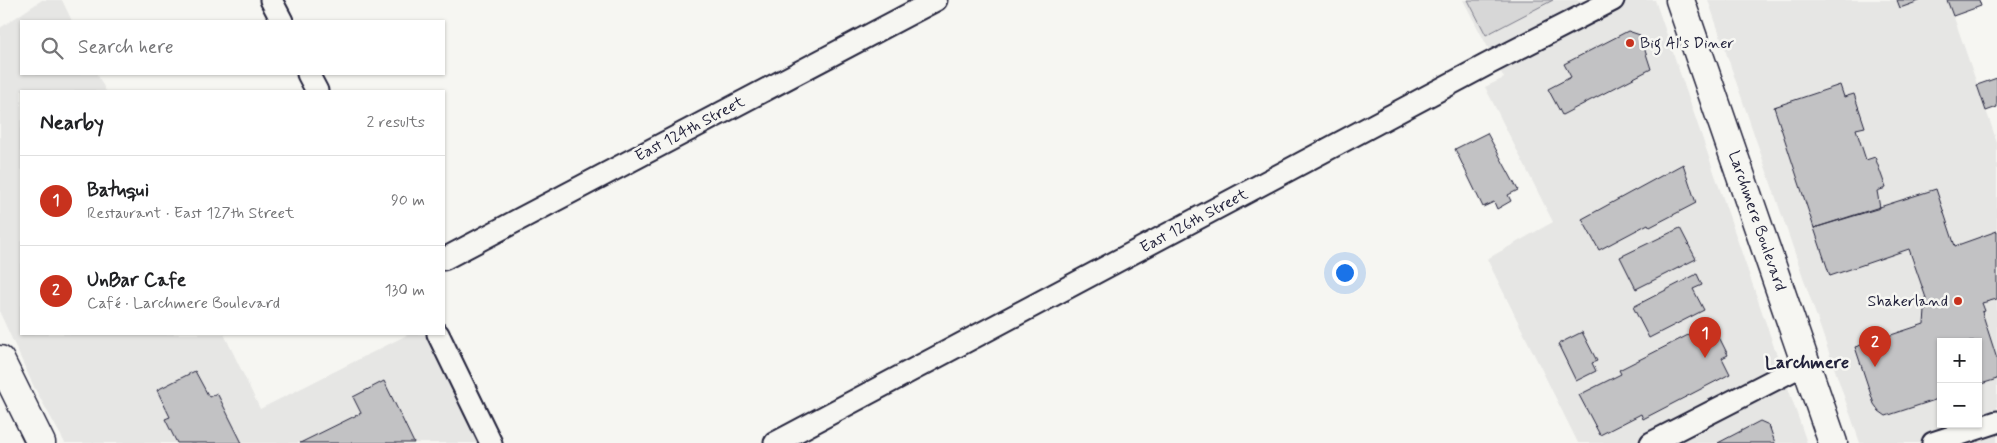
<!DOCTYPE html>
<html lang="en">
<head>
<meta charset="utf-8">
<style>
	:root { --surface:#fff; --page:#f2f2f2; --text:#202124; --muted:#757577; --line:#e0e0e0; --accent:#c8321e }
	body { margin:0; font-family:Mynerve,sans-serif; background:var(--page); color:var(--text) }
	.controls { position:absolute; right:15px; bottom:15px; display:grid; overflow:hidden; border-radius:0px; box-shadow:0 1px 4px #0004 }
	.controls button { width:45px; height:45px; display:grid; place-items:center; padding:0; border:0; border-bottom:1px solid var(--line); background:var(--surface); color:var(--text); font:25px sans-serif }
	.you { position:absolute; left:1344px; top:272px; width:18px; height:18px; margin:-12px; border:4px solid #fff; border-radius:50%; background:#1a73e8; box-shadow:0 0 0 8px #1a73e833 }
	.badge { display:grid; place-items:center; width:32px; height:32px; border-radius:50%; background:var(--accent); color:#fff; font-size:16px; font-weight:700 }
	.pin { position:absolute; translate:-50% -41px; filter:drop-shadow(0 1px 2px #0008) }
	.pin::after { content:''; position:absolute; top:26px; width:18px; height:15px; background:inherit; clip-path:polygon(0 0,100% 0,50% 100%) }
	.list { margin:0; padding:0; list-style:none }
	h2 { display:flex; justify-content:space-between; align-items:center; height:65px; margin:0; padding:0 20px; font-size:21px }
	h2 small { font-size:16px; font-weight:400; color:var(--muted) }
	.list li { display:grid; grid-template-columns:32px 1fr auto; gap:15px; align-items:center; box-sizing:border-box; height:90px; padding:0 20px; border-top:1px solid var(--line) }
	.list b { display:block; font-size:19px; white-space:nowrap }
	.list p { margin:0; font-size:16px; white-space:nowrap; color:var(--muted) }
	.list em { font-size:16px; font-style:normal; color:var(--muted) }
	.icon { flex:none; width:28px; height:28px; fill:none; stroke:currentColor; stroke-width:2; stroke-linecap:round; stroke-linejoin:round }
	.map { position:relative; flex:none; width:1997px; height:443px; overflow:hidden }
	.search { position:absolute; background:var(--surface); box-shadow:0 1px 4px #0004; left:20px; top:20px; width:425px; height:55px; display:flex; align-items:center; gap:12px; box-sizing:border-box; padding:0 18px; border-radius:0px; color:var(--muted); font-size:19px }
	.panel { position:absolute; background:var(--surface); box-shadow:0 1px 4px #0004; left:20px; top:90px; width:425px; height:245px; border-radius:0px }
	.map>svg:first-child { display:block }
	.built { fill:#e6e6e4; fill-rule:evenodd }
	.green { fill:#d7d7d7; stroke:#7c7c89 }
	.building { fill:#c2c2c4; stroke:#22223b }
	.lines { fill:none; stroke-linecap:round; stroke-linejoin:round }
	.minor-casing { stroke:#22223b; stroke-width:25 }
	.secondary-casing { stroke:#22223b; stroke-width:31 }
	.primary-casing { stroke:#22223b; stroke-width:31 }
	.minor { stroke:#f6f6f2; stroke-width:21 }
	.secondary { stroke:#f6f6f2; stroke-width:28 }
	.primary { stroke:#f6f6f2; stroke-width:28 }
	.poi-dot { fill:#c8321e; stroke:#f6f6f2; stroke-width:2 }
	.labels { text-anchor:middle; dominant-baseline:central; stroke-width:5; stroke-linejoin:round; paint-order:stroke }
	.poi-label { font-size:16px; fill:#22223b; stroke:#f6f6f2; text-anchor:start }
	.street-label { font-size:16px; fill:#22223b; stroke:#f6f6f2 }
	.neighbourhood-label { font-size:18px; font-weight:bold; fill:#22223b; stroke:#f6f6f2 }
</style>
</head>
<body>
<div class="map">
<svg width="1997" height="443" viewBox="0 0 1997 443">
	<rect width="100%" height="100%" fill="#f6f6f2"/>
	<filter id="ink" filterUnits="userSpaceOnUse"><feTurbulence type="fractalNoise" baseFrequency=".02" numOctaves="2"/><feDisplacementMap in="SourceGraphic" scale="10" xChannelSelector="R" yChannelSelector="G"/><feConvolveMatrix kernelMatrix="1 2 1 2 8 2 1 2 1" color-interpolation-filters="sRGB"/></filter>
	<g filter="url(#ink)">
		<path class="built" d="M 42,0 L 62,0 L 72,21 L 21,21 L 21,74 L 97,74 L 106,91 L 21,91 L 21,334 L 224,334 L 260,409 L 409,334 L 428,334 L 469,421 L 477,443 L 65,443 L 34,387 L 0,313 L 0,28 Z
			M 1463,0 L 1655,0 L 1807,443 L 1578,443 L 1487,259 L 1553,222 L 1485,87 L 1504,78 Z
			M 1708,0 L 1948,0 L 1997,142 L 1997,443 L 1860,443 ZM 1941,342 L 1978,342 L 1978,424 L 1941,424 Z"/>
		<path class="green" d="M 1468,0 L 1553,0 L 1486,35 Z"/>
		<path class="building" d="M 1897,0 L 1922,0 L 1900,8 Z
			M 1947,0 L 1979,0 L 1981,6 L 1953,16 Z
			M 1628,31 L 1640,35 L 1651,69 L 1562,115 L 1548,89 L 1571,77 L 1564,64 Z
			M 1997,78 L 1997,107 L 1986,111 L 1977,85 Z
			M 1840,85 L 1844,97 L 1854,94 L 1865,127 L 1856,129 L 1866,160 L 1875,157 L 1886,188 L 1877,191 L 1880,208 L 1814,228 L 1774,107 Z
			M 1487,133 L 1518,190 L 1508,195 L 1511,201 L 1497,209 L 1494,202 L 1483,207 L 1455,149 Z
			M 1683,164 L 1696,203 L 1650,227 L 1648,224 L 1599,250 L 1582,219 Z
			M 1936,189 L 1955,246 L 1997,231 L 1997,299 L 1982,303 L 1985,311 L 1982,312 L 1997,359 L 1997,379 L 1978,385 L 1978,342 L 1941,342 L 1941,398 L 1886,416 L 1879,411 L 1874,404 L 1855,347 L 1924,324 L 1926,298 L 1909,249 L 1830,276 L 1814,228 Z
			M 1680,228 L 1696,259 L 1636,289 L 1620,257 Z
			M 1697,274 L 1702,285 L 1693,289 L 1704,310 L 1649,338 L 1633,307 Z
			M 1706,326 L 1713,340 L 1719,337 L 1728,355 L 1722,358 L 1730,374 L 1643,419 L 1641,414 L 1600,435 L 1579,395 L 1621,374 L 1619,370 Z
			M 1582,332 L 1597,361 L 1592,363 L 1596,371 L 1576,381 L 1558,344 Z
			M 195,371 L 209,397 L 217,393 L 242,443 L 177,443 L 165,419 L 170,417 L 157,390 Z
			M 384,381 L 414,443 L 300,443 L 361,413 L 353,397 Z
			M 1760,421 L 1769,425 L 1775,443 L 1718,443 Z"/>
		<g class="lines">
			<g class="minor-casing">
				<path id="minor" d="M 271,0 L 282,21
					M 308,74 L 317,91
					M 444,259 L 936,0
					M 438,334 L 491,443
					M 775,443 L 1488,64 L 1613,0
					M 1651,443 L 1805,364
					M 1933,443 L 1997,422"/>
			</g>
			<g class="secondary-casing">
				<path id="secondary" d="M 1680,0 L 1833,443"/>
			</g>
			<g class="primary-casing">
				<path id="primary" d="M 0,360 L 41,443"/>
			</g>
			<use href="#minor" class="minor"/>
			<use href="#secondary" class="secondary"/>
			<use href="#primary" class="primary"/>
		</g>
	</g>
	<g class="poi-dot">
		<circle cx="1630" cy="43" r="5"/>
		<circle cx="1958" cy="301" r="5"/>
	</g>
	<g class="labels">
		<g class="poi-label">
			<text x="1640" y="43">Big Al's Diner</text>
			<text x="1948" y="301" text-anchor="end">Shakerland</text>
		</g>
		<g class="street-label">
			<text transform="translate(690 129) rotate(-28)">East 124th Street</text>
			<text transform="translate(1194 221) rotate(-28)">East 126th Street</text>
			<text transform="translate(1757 221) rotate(71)">Larchmere Boulevard</text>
		</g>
		<g class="neighbourhood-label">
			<text x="1807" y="363">Larchmere</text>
		</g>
	</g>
</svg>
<div class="controls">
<button>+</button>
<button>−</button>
</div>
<div class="you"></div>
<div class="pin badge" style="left:1705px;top:358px">1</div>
<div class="pin badge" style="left:1875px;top:367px">2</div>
<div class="search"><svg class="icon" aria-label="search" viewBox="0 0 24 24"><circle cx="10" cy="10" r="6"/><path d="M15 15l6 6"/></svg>Search here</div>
<section class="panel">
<h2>Nearby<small>2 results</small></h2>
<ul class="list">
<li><span class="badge">1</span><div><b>Batuqui</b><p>Restaurant · East 127th Street</p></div><em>90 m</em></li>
<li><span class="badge">2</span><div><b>UnBar Cafe</b><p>Café · Larchmere Boulevard</p></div><em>130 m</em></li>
</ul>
</section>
</div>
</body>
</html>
